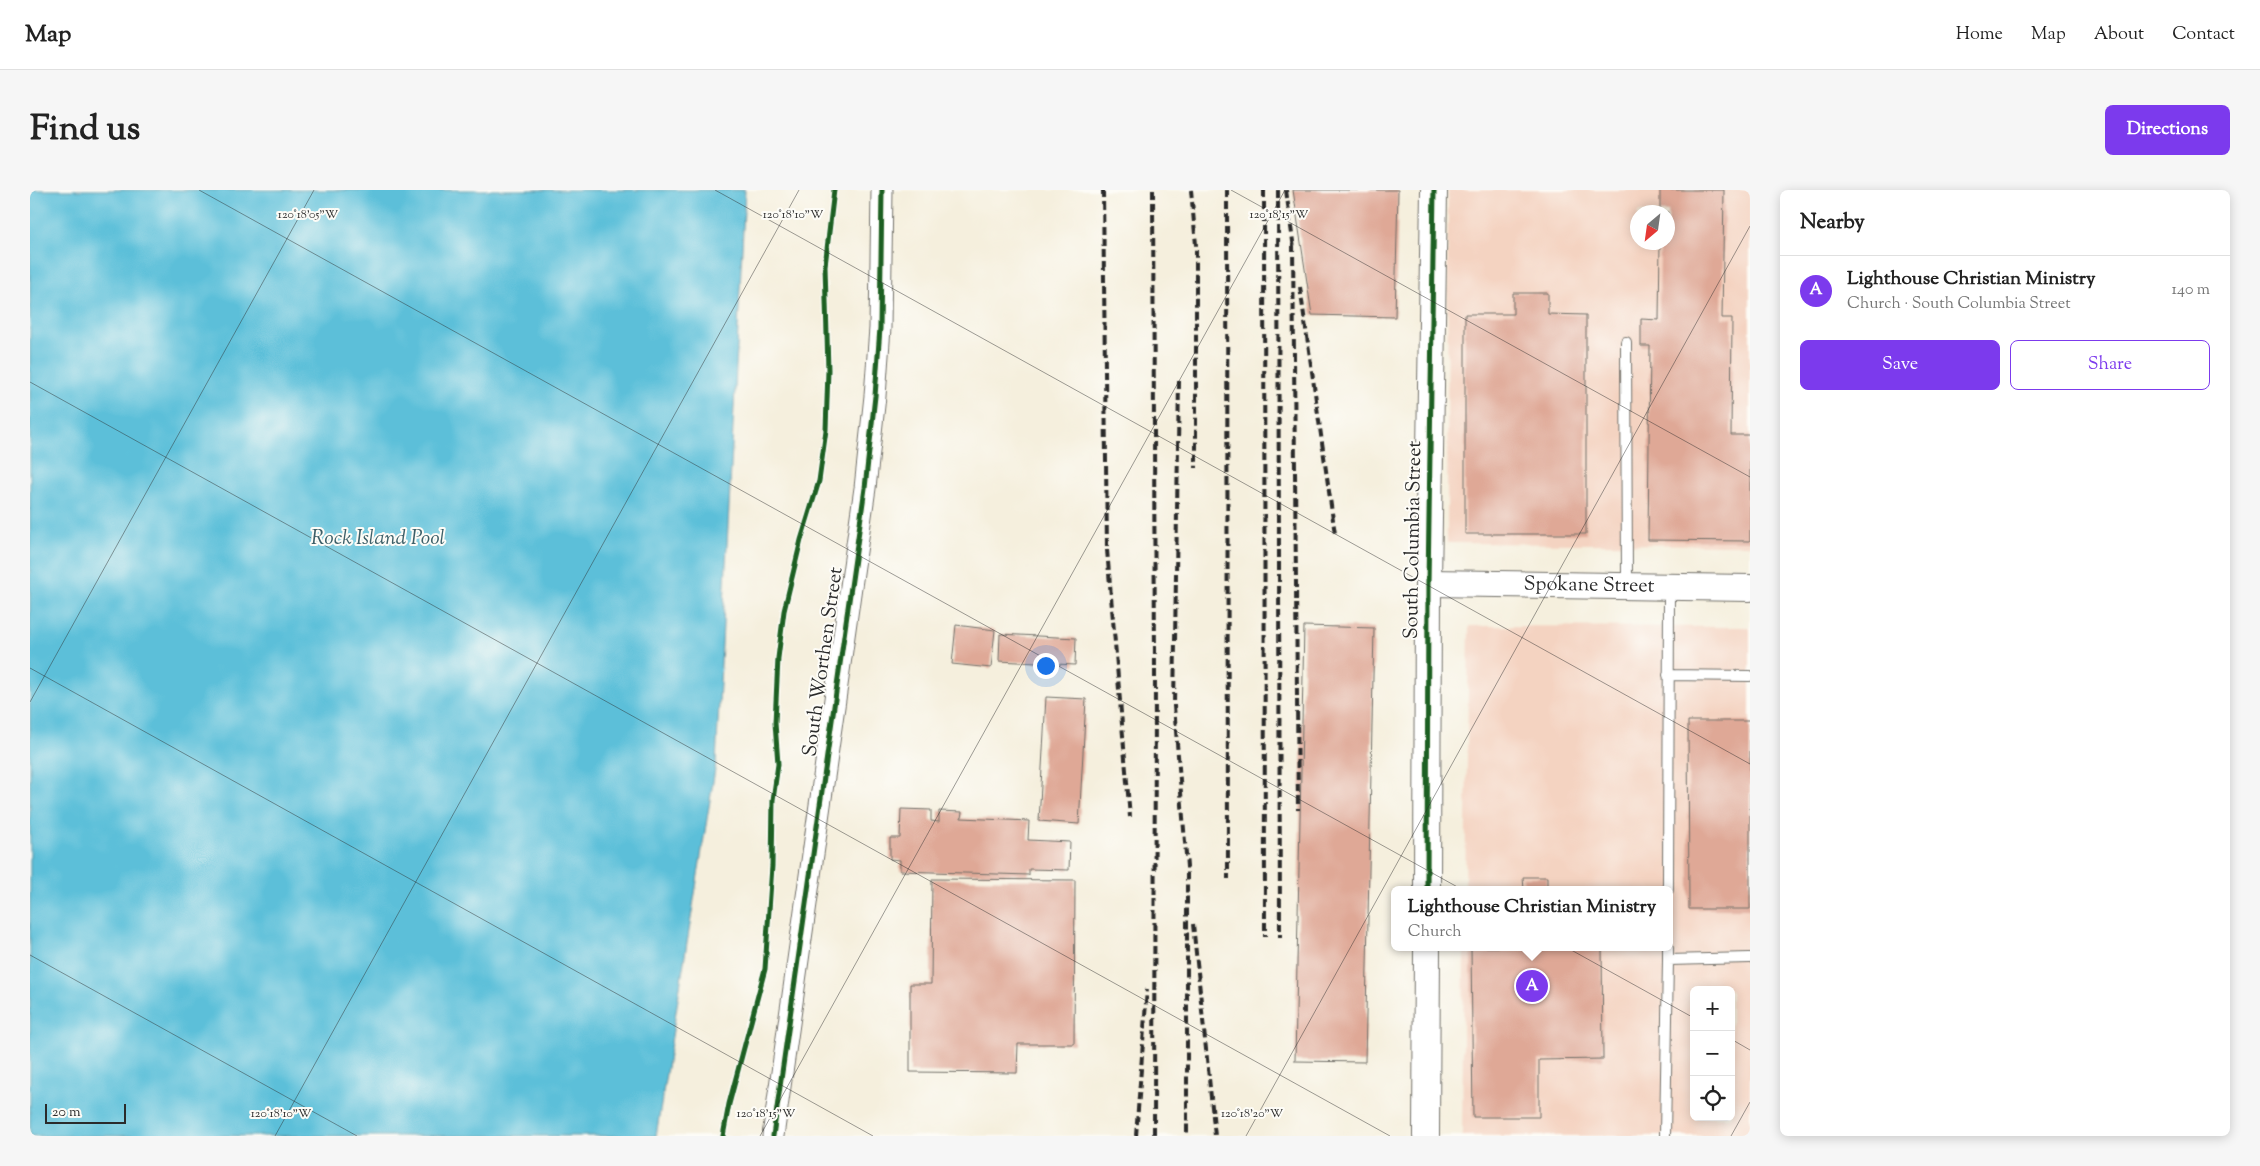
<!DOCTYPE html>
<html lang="en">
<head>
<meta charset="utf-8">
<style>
	:root { --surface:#fff; --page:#f6f6f6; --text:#222; --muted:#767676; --line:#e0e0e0; --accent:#7c3aed }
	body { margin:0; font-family:"Sorts Mill Goudy",serif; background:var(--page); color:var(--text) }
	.controls { position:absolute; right:15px; bottom:15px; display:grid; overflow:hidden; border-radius:8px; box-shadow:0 2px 12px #0003 }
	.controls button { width:45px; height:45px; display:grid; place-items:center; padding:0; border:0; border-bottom:1px solid var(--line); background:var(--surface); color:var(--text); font:25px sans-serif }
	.compass { position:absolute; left:1600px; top:15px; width:45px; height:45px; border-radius:50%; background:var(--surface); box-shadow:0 2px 12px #0003; rotate:209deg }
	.scale { position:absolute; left:15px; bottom:12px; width:81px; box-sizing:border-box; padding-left:5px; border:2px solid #2b2b2b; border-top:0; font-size:14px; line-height:18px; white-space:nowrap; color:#2b2b2b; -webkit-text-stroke:4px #fdfcf7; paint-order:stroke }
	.you { position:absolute; left:1015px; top:475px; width:18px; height:18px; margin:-12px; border:4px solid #fff; border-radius:50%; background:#1a73e8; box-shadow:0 0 0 8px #1a73e833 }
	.badge { display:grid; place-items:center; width:32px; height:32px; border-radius:50%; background:var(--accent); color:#fff; font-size:16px; font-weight:700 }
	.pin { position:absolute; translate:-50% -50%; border:2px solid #fff; box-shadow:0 1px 5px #0006 }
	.popup { position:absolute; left:1361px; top:696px; width:282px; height:65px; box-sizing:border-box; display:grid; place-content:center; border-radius:8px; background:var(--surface); filter:drop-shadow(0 1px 4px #0005); font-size:16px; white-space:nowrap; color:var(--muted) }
	.popup b { font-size:19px; color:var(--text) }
	.popup::after { content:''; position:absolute; left:50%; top:100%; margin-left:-10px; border:10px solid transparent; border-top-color:var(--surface) }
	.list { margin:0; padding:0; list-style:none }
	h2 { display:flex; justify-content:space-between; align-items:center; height:65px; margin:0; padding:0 20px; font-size:21px }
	h2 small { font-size:16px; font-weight:400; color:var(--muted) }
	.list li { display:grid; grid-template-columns:32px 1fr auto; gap:15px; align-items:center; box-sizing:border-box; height:70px; padding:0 20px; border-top:1px solid var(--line) }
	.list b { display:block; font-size:19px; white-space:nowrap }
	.list p { margin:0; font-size:16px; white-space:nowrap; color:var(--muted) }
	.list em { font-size:16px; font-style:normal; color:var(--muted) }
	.actions { display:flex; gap:10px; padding:15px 20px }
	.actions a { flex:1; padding:11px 0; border:1px solid var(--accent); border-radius:8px; text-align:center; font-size:18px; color:var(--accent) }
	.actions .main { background:var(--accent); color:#fff }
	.icon { flex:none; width:28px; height:28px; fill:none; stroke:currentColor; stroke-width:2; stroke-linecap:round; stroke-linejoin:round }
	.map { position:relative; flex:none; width:1720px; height:946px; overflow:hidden; border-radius:8px }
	header { display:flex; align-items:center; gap:30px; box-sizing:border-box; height:70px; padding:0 25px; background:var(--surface); border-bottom:1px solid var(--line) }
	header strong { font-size:24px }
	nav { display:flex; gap:28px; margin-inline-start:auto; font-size:18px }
	.intro { display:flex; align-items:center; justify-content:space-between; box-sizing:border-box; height:120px; padding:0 30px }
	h1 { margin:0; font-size:35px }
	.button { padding:12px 22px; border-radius:8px; background:var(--accent); color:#fff; font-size:18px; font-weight:700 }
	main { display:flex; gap:30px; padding:0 30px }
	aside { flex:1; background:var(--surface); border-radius:8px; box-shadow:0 2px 12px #0003 }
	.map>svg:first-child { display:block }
	.built { fill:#f4d3c1; fill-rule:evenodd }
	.water { fill:#5bbfd9; stroke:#437582 }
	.building { fill:#dfa896 }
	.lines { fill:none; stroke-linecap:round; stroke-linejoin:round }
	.service-casing { stroke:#727069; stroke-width:12 }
	.minor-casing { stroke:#727069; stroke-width:23 }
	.tertiary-casing { stroke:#727069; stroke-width:28 }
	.service { stroke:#fff; stroke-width:10 }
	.minor { stroke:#fff; stroke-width:21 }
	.tertiary { stroke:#fff; stroke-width:26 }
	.rail { stroke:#2b2b2b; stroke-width:4; stroke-dasharray:8 4; stroke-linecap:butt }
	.cycleway-casing { stroke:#fdfcf7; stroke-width:8 }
	.cycleway { stroke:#1b5e20; stroke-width:5 }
	.ticks { fill:none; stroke:#2b2b2b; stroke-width:1; stroke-opacity:0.45 }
	.labels { text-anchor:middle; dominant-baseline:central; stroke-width:4; stroke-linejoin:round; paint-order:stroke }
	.street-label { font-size:20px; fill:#2b2b2b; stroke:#fdfcf7 }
	.water-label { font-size:21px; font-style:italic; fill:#3c5f68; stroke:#fdfcf7 }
	.ticks-label { font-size:12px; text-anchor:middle; fill:#2b2b2b; stroke:#fdfcf7; stroke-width:4; stroke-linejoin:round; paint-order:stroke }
</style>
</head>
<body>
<header>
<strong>Map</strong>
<nav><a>Home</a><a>Map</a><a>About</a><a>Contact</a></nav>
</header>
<div class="intro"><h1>Find us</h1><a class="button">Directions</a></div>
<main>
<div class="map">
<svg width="1720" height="946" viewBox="0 0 1720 946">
	<rect width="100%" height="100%" fill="#fdfcf7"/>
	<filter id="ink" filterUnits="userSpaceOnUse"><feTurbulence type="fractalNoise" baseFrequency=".02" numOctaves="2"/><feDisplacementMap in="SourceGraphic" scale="10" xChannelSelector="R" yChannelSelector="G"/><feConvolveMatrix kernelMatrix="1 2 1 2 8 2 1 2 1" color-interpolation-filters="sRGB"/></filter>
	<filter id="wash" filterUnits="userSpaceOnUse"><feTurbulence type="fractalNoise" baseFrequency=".0096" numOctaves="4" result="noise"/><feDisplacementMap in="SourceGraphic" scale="20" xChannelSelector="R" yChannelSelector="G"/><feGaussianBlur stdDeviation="1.12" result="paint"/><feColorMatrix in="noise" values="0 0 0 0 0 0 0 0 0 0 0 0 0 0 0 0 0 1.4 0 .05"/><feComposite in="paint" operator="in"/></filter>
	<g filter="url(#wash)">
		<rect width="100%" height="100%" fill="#f5efdd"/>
		<path class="built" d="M 1418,0 L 1720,0 L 1720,355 L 1417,353 ZM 1608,22 L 1638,22 L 1638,52 L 1608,52 Z
			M 1439,436 L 1720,437 L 1720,946 L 1432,946 L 1434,757 L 1640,757 L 1640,700 L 1435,700 ZM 1664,800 L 1701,800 L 1701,927 L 1664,927 Z"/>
		<path class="water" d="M 0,0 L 715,0 L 686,573 L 626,946 L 0,946 Z"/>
		<g id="blocks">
			<path class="building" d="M 1263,0 L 1368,0 L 1365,127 L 1282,125 Z
				M 1630,0 L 1694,0 L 1692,128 L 1702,128 L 1701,245 L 1720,245 L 1720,351 L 1618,350 L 1620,156 L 1611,156 L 1611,129 L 1629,130 L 1630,52 L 1638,52 L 1638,22 L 1630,22 Z
				M 1483,103 L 1518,103 L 1518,124 L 1556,125 L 1556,344 L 1435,344 L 1435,124 L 1483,124 Z
				M 926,435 L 965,440 L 961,478 L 922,474 Z
				M 1274,436 L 1344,438 L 1335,872 L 1265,871 Z
				M 970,444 L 1046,448 L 1045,475 L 969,471 Z
				M 1016,507 L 1056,509 L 1049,634 L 1009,631 Z
				M 1658,531 L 1720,531 L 1720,719 L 1659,719 Z
				M 871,619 L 901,620 L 901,631 L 909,632 L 909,621 L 932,622 L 931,628 L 999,631 L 998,650 L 1040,652 L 1039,680 L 999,679 L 999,685 L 870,681 L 870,670 L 860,669 L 860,648 L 870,648 Z
				M 1493,687 L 1517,687 L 1517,700 L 1494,700 Z
				M 902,689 L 1045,690 L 1044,854 L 988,854 L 987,883 L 880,882 L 880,794 L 901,794 Z
				M 1441,757 L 1572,757 L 1573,869 L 1509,870 L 1509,927 L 1443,927 Z"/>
		</g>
	</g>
	<g filter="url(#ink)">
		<use href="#blocks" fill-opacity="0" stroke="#727069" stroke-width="1"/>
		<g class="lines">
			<g class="service-casing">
				<path id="service" d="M 1596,152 L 1597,395
					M 1638,485 L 1720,486
					M 1638,700 L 1639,398
					M 1638,770 L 1638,757
					M 1635,946 L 1638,770 L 1720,768"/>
			</g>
			<g class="minor-casing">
				<path id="minor" d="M 743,946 L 835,298 L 845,206 L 850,138 L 852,0"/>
			</g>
			<g class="tertiary-casing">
				<g id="tertiary">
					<path id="s1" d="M 1398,393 L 1720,398"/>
					<path d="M 1397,700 L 1398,393 L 1404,0"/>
					<path d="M 1396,946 L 1397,757"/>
				</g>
			</g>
			<use href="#service" class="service"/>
			<use href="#minor" class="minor"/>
			<use href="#tertiary" class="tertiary"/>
			<path class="rail" d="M 1073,0 L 1077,360 L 1100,627
				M 1123,0 L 1125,483 L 1124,946
				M 1161,0 L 1166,55 L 1166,278
				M 1197,0 L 1198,689
				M 1234,0 L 1235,747
				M 1248,0 L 1250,748
				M 1256,0 L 1264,59
				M 1263,54 L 1268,620
				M 1270,97 L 1305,344
				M 1149,191 L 1144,516 L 1157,677 L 1157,946
				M 1163,734 L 1185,946
				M 1106,946 L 1117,799"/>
			<g class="cycleway-casing">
				<path id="cycleway" d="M 1397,700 L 1398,393 L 1404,0
					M 693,946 L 699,914 L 735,779 L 742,676 L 743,610 L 748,574 L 745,533 L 748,468 L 754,421 L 771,350 L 789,291 L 796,240 L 798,180 L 795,76 L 804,0
					M 743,946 L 835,298 L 845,206 L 850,138 L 852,0"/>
			</g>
			<use href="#cycleway" class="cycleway"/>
		</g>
	</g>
	<path class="ticks" d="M 169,0 L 1664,828M 685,0 L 1720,574M 1201,0 L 1720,287M 1718,0 L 1720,1M 0,192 L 1360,946M 0,478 L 843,946M 0,512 L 284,0M 0,765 L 327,946M 1701,849 L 1720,860M 245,946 L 769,0M 730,946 L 1255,0M 1216,946 L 1720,36M 1701,946 L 1720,912"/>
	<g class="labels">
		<g class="street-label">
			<text transform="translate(1384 350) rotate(-89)">South Columbia Street</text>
			<text stroke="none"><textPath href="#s1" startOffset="161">Spokane Street</textPath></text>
			<text transform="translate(794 472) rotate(-82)">South Worthen Street</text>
		</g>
		<g class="water-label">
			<text x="348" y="349">Rock Island Pool</text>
		</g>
	</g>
	<g class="ticks-label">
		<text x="278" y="28">120°18'05"W</text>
		<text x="763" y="28">120°18'10"W</text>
		<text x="1249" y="28">120°18'15"W</text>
		<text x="251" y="927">120°18'10"W</text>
		<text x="736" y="927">120°18'15"W</text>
		<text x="1222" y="927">120°18'20"W</text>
	</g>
</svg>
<div class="controls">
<button>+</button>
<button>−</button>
<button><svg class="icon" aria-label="locate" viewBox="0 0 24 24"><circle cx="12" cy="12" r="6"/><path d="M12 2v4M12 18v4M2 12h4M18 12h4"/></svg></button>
</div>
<svg class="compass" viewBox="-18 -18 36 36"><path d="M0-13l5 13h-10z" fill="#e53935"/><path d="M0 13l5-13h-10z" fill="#767676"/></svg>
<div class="scale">20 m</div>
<div class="you"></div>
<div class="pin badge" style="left:1502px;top:796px">A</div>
<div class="popup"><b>Lighthouse Christian Ministry</b>Church</div>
</div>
<aside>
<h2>Nearby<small></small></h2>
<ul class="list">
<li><span class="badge">A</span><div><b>Lighthouse Christian Ministry</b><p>Church · South Columbia Street</p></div><em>140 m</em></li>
</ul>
<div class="actions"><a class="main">Save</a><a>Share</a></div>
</aside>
</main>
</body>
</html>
